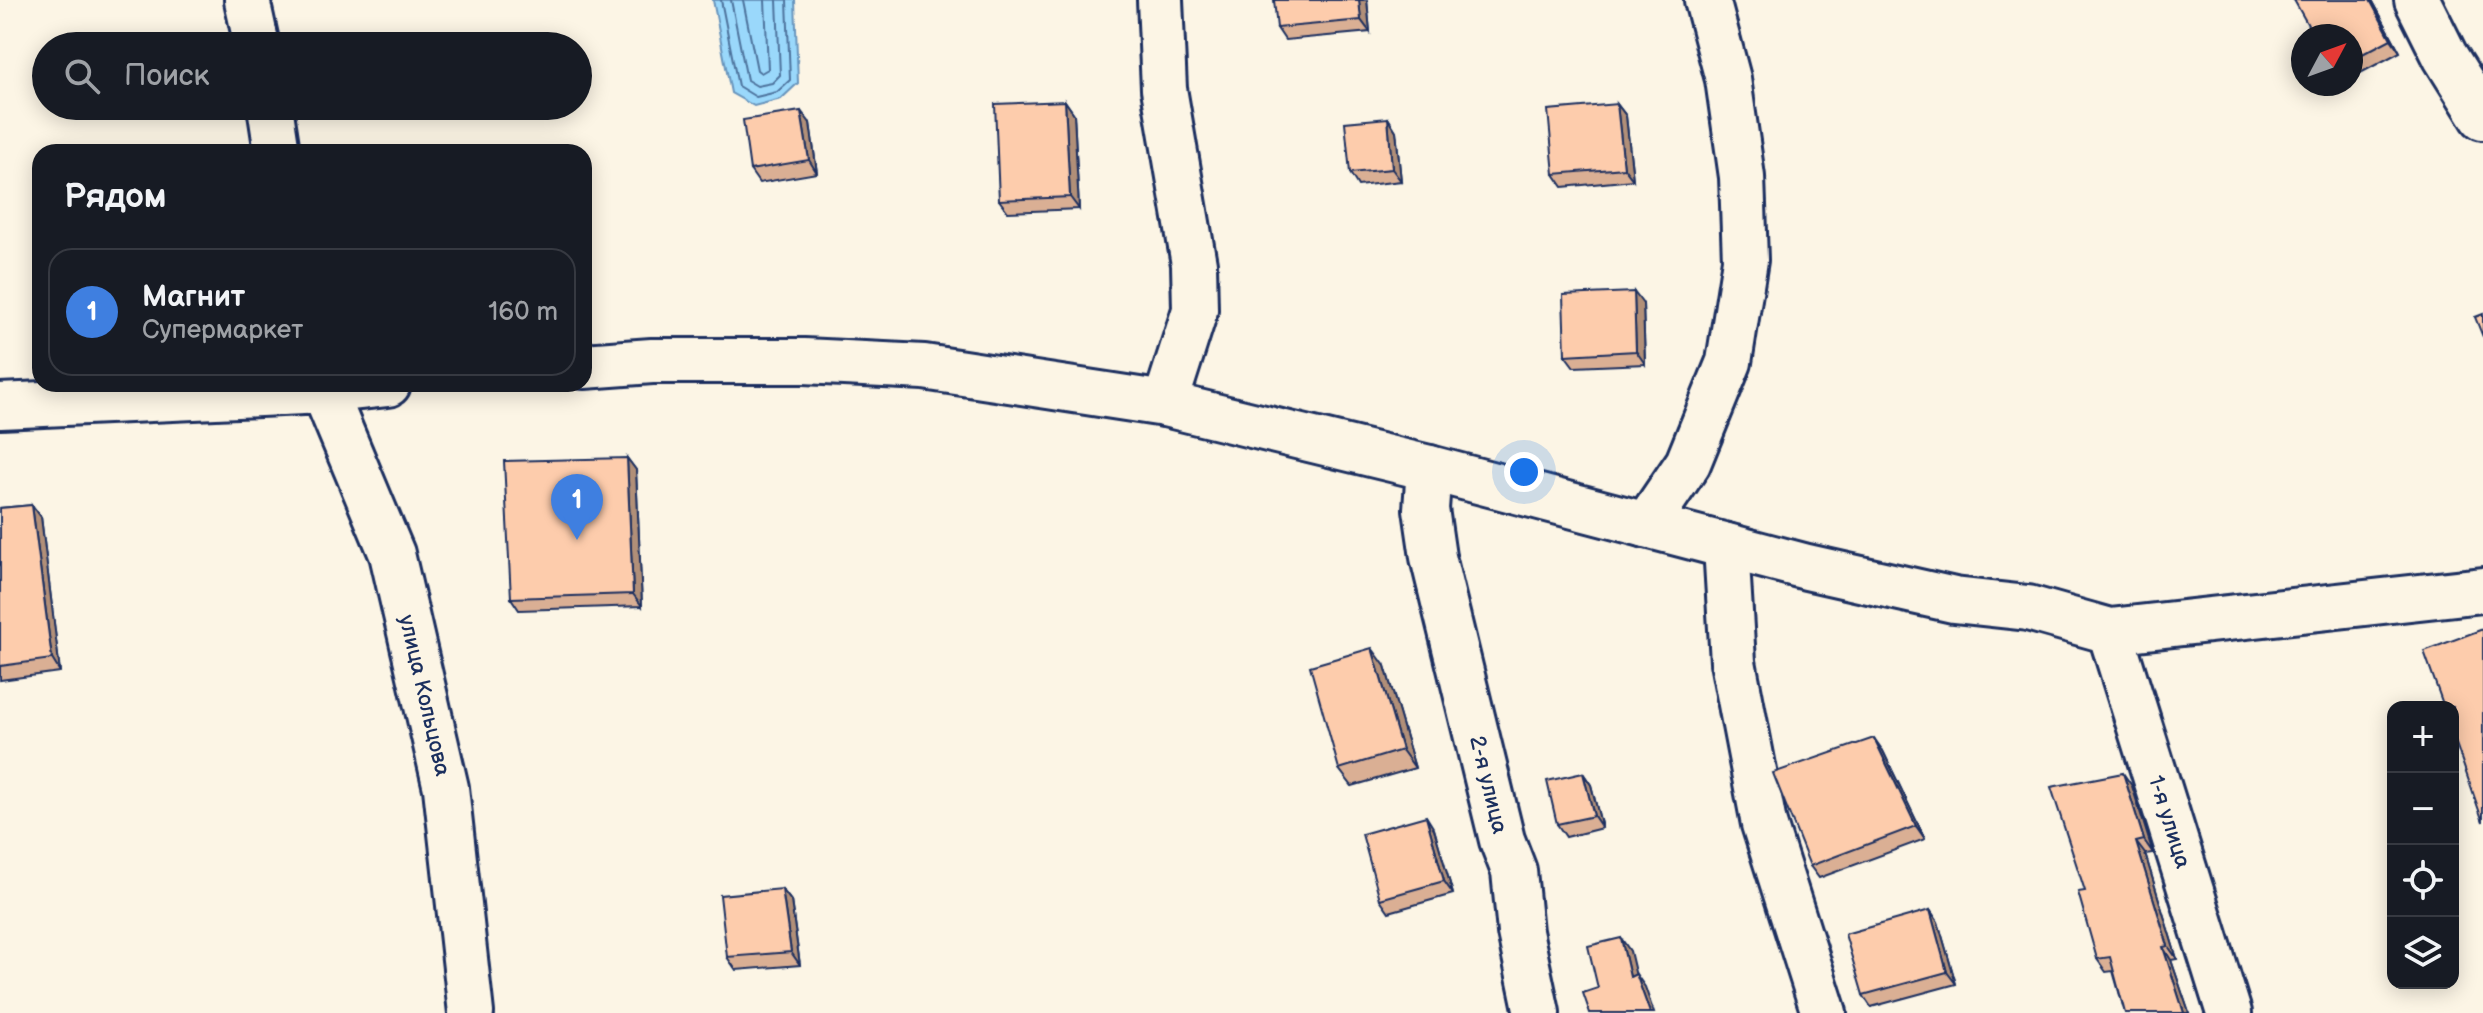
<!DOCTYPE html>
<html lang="ru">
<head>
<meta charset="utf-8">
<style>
	:root { --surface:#171b24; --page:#20242c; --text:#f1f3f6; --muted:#9ea1a6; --line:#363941; --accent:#d1495b }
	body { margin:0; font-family:"Balsamiq Sans",sans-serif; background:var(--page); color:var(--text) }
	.controls { position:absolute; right:24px; bottom:24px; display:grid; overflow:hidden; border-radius:16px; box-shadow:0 4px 20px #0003 }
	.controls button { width:72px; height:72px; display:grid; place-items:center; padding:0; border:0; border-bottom:2px solid var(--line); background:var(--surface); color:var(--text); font:40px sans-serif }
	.compass { position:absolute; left:2291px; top:24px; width:72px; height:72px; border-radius:50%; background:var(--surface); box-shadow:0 4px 20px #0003; rotate:49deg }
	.you { position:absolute; left:1524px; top:472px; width:28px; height:28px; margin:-20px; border:6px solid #fff; border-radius:50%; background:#1a73e8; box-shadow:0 0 0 12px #1a73e833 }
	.badge { display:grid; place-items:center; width:52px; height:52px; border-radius:50%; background:var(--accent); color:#fff; font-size:26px; font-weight:700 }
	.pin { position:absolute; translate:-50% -66px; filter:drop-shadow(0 2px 4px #0008) }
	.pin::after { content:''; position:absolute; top:42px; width:28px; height:24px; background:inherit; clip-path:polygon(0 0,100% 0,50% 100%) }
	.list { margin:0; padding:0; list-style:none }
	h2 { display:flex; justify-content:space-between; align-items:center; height:104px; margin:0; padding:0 32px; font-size:34px }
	h2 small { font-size:26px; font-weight:400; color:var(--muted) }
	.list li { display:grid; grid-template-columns:52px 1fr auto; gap:24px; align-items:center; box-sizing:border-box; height:128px; margin:0 16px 16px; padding:0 16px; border:2px solid var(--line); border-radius:24px }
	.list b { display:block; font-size:30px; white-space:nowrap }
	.list p { margin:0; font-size:26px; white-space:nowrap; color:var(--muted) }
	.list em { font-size:26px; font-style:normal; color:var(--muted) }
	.icon { flex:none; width:44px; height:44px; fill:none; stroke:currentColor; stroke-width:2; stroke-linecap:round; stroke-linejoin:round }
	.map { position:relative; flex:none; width:2483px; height:1013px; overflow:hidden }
	.search { position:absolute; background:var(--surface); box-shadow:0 4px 20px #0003; left:32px; top:32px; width:560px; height:88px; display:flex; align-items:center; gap:20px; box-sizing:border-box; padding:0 28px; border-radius:44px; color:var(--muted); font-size:30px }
	.panel { position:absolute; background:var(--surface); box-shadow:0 4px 20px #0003; left:32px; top:144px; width:560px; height:248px; border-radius:24px }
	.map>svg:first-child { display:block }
	.water { fill:#9ad8fb; stroke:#6794bc; stroke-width:2 }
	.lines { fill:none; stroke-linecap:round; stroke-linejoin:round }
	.shore { stroke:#4e739d; stroke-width:2 }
	.minor-casing { stroke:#1b2f5e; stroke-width:50 }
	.major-casing { stroke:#1b2f5e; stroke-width:50 }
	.minor { stroke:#fcf5e5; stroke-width:44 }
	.major { stroke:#fcf5e5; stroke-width:44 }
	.wall { fill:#daaf94; stroke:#1b2f5e; stroke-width:2 }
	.shaded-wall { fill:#b18f78; stroke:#1b2f5e; stroke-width:2 }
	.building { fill:#fdccac; stroke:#1b2f5e; stroke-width:2 }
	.labels { text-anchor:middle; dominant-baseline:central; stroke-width:8; stroke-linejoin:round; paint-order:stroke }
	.street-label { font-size:22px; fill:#1b2f5e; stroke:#fcf5e5 }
</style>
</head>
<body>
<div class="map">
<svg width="2483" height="1013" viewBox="0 0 2483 1013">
	<rect width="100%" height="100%" fill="#fcf5e5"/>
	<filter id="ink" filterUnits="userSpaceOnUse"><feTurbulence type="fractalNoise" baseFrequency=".0125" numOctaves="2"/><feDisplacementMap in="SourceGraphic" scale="16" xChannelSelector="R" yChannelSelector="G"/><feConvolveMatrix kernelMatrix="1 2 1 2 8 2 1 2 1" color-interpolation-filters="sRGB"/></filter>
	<g filter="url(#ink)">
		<path class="water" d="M 713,0 L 795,0 L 798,83 L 781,99 L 754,106 L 731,93 Z"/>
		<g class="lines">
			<path class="shore" d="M 721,0 L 738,86 L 756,97 L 777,92 L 790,80 L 787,0
				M 731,0 L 747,80 L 757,86 L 772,83 L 780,75 L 777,0
				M 743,0 L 757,70 L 761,73 L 768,69 L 765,0"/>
			<g class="minor-casing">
				<g id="minor">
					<path d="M 247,0 L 257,46"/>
					<path d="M 1160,0 L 1164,89 L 1194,264 L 1195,310 L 1165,404"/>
					<path d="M 2417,0 L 2445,56 L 2483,117"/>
					<path d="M 270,106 L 277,152"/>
					<path d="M 584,366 L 652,361 L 804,361 L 924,367 L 1165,404 L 1429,468 L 1807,567 L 1954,600 L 2028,608 L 2110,631 L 2483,590"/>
					<path d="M 322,384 L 324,391 L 388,384"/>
					<path id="s1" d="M 1429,468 L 1426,509 L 1433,557 L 1502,840 L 1514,871 L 1520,932 L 1537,1013"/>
					<path d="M 1646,525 L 1688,463 L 1729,362 L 1745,260 L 1742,177 L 1728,79 L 1707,0"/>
					<path d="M 1726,546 L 1733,662 L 1764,824 L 1824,1013"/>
					<path id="s2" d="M 2110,631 L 2229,1013"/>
				</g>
			</g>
			<g class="major-casing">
				<g id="major">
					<path id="s3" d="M 0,406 L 324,391 L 392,554 L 446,788 L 471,1013"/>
				</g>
			</g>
			<use href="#minor" class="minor"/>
			<use href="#major" class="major"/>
		</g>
		<path class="wall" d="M 1367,0 L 1370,32 L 1285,40 L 1277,28 Z
			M 2294,0 L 2372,0 L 2400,52 L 2351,78 L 2351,36 Z
			M 1065,101 L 1074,114 L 1079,209 L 1008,212 L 999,200 Z
			M 1617,104 L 1626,116 L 1633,180 L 1563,187 L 1554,174 Z
			M 1388,118 L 1396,131 L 1401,181 L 1358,186 L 1350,173 Z
			M 810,123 L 817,173 L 759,183 L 750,170 Z
			M 1643,304 L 1645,364 L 1574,367 L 1565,355 Z
			M 627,458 L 636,470 L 642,606 L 519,610 L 511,598 Z
			M 32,505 L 41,517 L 60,672 L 0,680 L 0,508 Z
			M 1385,666 L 1415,768 L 1352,786 L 1339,769 Z
			M 1883,751 L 1925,839 L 1819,878 L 1810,866 Z
			M 1583,773 L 1591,785 L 1602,828 L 1566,837 L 1557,824 Z
			M 2132,786 L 2153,853 L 2145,854 L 2177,959 L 2171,960 L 2189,1013 L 2125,1013 L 2113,971 L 2106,972 L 2097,959 Z
			M 1434,829 L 1453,894 L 1389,912 L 1380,899 Z
			M 782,889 L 791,901 L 800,965 L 736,970 L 727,957 Z
			M 1930,910 L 1938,922 L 1956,984 L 1871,1007 L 1863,995 Z"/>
		<path class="shaded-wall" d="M 1359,0 L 1367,0 L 1370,32 L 1361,20 Z
			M 2370,0 L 2372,0 L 2400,52 L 2391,39 Z
			M 1065,101 L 1074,114 L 1079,209 L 1070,197 Z
			M 1617,104 L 1626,116 L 1633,180 L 1624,168 Z
			M 801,111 L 810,123 L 817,173 L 809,160 Z
			M 1388,118 L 1396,131 L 1401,181 L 1392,169 Z
			M 1634,292 L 1643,304 L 1645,364 L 1636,351 Z
			M 627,458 L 636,470 L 642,606 L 633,594 Z
			M 32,505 L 41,517 L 60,672 L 52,659 Z
			M 1372,648 L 1385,666 L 1415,768 L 1402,750 Z
			M 1874,738 L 1883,751 L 1925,839 L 1916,826 Z
			M 1583,773 L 1591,785 L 1602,828 L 1594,816 Z
			M 2123,773 L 2132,786 L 2153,853 L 2144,840 Z
			M 1426,816 L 1434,829 L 1453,894 L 1444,881 Z
			M 2136,842 L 2145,854 L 2177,959 L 2168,946 Z
			M 782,889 L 791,901 L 800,965 L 791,952 Z
			M 1930,910 L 1938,922 L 1956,984 L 1947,972 Z
			M 1621,938 L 1630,951 L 1639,989 L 1630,977 Z
			M 2163,947 L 2171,960 L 2189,1013 L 2184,1013 Z
			M 1636,974 L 1645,987 L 1654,1013 L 1650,1013 Z"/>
		<path class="building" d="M 1274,0 L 1359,0 L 1361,20 L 1277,28 Z
			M 2294,0 L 2370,0 L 2391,39 L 2351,60 L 2351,36 L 2314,36 Z
			M 1065,101 L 1070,197 L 999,200 L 995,104 Z
			M 1617,104 L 1624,168 L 1554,174 L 1548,110 Z
			M 801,111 L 809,160 L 750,170 L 743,120 Z
			M 1388,118 L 1392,169 L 1350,173 L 1345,122 Z
			M 1634,292 L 1636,351 L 1565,355 L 1563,295 Z
			M 2483,314 L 2483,337 L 2475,317 Z
			M 627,458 L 633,594 L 511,598 L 504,461 Z
			M 32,505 L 52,659 L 0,666 L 0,508 Z
			M 2483,629 L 2483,822 L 2453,735 L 2453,707 L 2444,707 L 2424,651 Z
			M 1372,648 L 1402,750 L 1339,769 L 1310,666 Z
			M 1874,738 L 1916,826 L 1810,866 L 1773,773 Z
			M 1583,773 L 1594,816 L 1557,824 L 1547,781 Z
			M 2123,773 L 2144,840 L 2136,842 L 2168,946 L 2163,947 L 2184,1013 L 2125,1013 L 2110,957 L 2097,959 L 2078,892 L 2085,891 L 2051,787 Z
			M 1426,816 L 1444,881 L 1380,899 L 1362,834 Z
			M 782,889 L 791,952 L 727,957 L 720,895 Z
			M 1930,910 L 1947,972 L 1863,995 L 1845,934 Z
			M 1621,938 L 1630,977 L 1636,974 L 1650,1013 L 1590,1013 L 1583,993 L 1598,988 L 1588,946 Z"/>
	</g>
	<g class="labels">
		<g class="street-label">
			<text stroke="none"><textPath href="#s3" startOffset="646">улица Кольцова</textPath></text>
			<text stroke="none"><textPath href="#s1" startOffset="324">2-я улица</textPath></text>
			<text stroke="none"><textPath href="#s2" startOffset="200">1-я улица</textPath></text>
		</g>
	</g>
</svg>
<div class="controls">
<button>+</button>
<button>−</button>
<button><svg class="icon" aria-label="locate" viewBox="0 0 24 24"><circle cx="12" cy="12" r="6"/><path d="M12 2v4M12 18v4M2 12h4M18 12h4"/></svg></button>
<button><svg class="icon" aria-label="layers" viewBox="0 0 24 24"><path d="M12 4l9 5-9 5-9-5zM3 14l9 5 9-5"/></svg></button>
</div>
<svg class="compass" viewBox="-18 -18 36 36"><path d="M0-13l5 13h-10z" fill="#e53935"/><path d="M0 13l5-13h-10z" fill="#9ea1a6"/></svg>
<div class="you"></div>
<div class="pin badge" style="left:577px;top:540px;background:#3f7fe0">1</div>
<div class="search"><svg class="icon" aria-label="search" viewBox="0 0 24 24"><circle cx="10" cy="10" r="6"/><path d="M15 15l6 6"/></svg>Поиск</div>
<section class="panel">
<h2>Рядом<small></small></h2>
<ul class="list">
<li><span class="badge" style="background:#3f7fe0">1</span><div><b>Магнит</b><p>Супермаркет</p></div><em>160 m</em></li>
</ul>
</section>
</div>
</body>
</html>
